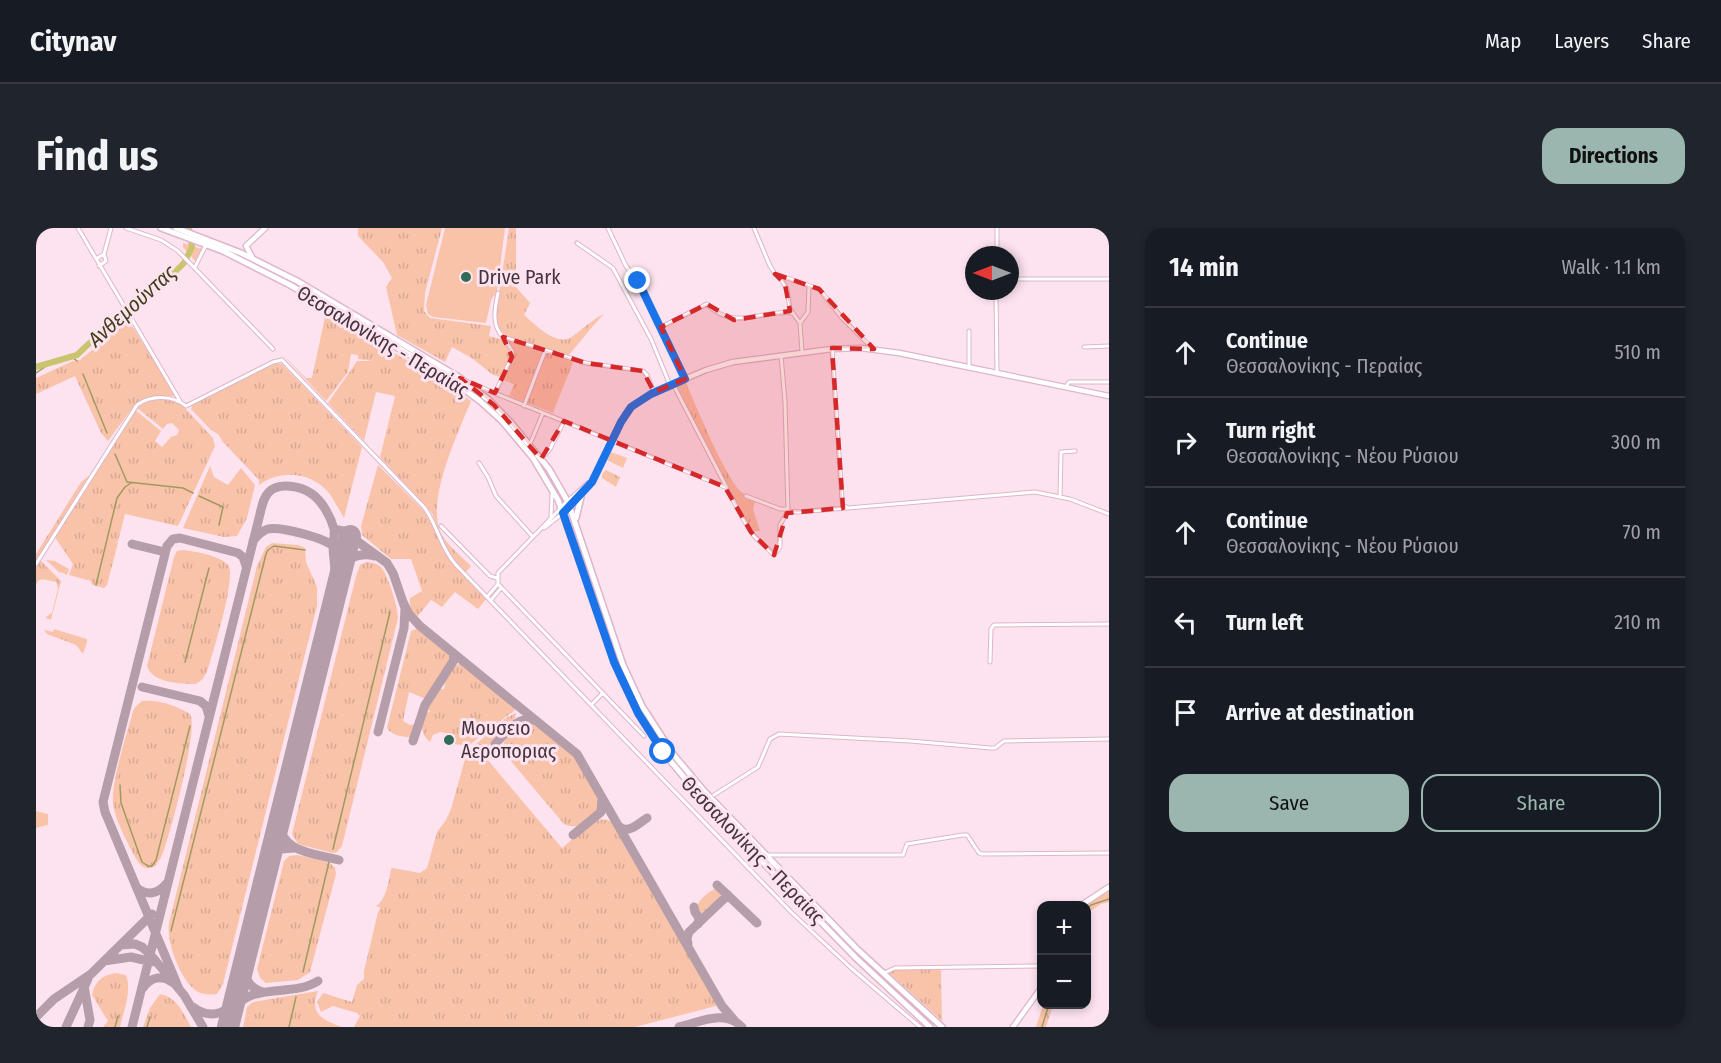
<!DOCTYPE html>
<html lang="en">
<head>
<meta charset="utf-8">
<style>
	:root { --surface:#171b24; --page:#20242c; --text:#f1f3f6; --muted:#9ea1a6; --line:#363941; --accent:#9bb6ae }
	body { margin:0; font-family:"Fira Sans Condensed",sans-serif; background:var(--page); color:var(--text) }
	.controls { position:absolute; right:18px; bottom:18px; display:grid; overflow:hidden; border-radius:12px; box-shadow:0 3px 9px #0003 }
	.controls button { width:54px; height:54px; display:grid; place-items:center; padding:0; border:0; border-bottom:2px solid var(--line); background:var(--surface); color:var(--text); font:30px sans-serif }
	.compass { position:absolute; left:929px; top:18px; width:54px; height:54px; border-radius:50%; background:var(--surface); box-shadow:0 3px 9px #0003; rotate:270deg }
	.stop { position:absolute; width:18px; height:18px; margin:-14px; border:4px solid #1a73e8; border-radius:50%; background:#fff }
	.stop.end { background:#1a73e8; border-color:#fff; box-shadow:0 2px 6px #0008 }
	.list { margin:0; padding:0; list-style:none }
	h2 { display:flex; justify-content:space-between; align-items:center; height:78px; margin:0; padding:0 24px; font-size:26px }
	h2 small { font-size:20px; font-weight:400; color:var(--muted) }
	.list li { display:grid; grid-template-columns:39px 1fr auto; gap:18px; align-items:center; box-sizing:border-box; height:90px; padding:0 24px; border-top:2px solid var(--line) }
	.list b { display:block; font-size:22px; white-space:nowrap }
	.list p { margin:0; font-size:20px; white-space:nowrap; color:var(--muted) }
	.list em { font-size:20px; font-style:normal; color:var(--muted) }
	.actions { display:flex; gap:12px; padding:18px 24px }
	.actions a { flex:1; padding:14px 0; border:2px solid var(--accent); border-radius:18px; text-align:center; font-size:21px; color:var(--accent) }
	.actions .main { background:var(--accent); color:#111 }
	.icon { flex:none; width:33px; height:33px; fill:none; stroke:currentColor; stroke-width:2; stroke-linecap:round; stroke-linejoin:round }
	.map { position:relative; flex:none; width:1073px; height:799px; overflow:hidden; border-radius:18px }
	header { display:flex; align-items:center; gap:36px; box-sizing:border-box; height:84px; padding:0 30px; background:var(--surface); border-bottom:2px solid var(--line) }
	header strong { font-size:28px }
	nav { display:flex; gap:33px; margin-inline-start:auto; font-size:21px }
	.intro { display:flex; align-items:center; justify-content:space-between; box-sizing:border-box; height:144px; padding:0 36px }
	h1 { margin:0; font-size:42px }
	.button { padding:15px 27px; border-radius:18px; background:var(--accent); color:#111; font-size:21px; font-weight:700 }
	main { display:flex; gap:36px; padding:0 36px }
	aside { flex:1; background:var(--surface); border-radius:18px; box-shadow:0 3px 9px #0003 }
	.map>svg:first-child { display:block }
	.grass { fill:url(#grass-tufts) }
	.green { fill:#f9c3aa }
	.lines { fill:none; stroke-linecap:round; stroke-linejoin:round }
	.stream { stroke:#a19a5f; stroke-width:1.5 }
	.river { stroke:#c9c56e; stroke-width:6 }
	.taxiway { stroke:#b59eaa; stroke-width:9 }
	.runway { stroke:#b59eaa; stroke-width:22 }
	.street-casing { stroke:#deb5ca; stroke-width:5 }
	.secondary-casing { stroke:#deb5ca; stroke-width:7 }
	.primary-casing { stroke:#deb5ca; stroke-width:8 }
	.street { stroke:#fff; stroke-width:3 }
	.secondary { stroke:#fff; stroke-width:4.5 }
	.primary { stroke:#fff; stroke-width:5 }
	.route { stroke:#1a73e8; stroke-width:8 }
	.marked { fill:#d62828; fill-opacity:0.2; stroke:#d62828; stroke-width:4.5; stroke-dasharray:12 8; stroke-linejoin:round }
	.poi-dot { fill:#316c56; stroke:#fde3f0; stroke-width:2 }
	.labels { text-anchor:middle; dominant-baseline:central; stroke-width:6; stroke-linejoin:round; paint-order:stroke }
	.poi-label { font-size:20px; fill:#45343d; stroke:#fde3f0; text-anchor:start }
	.street-label { font-size:20px; fill:#45343d; stroke:#fde3f0 }
	.water-label { font-size:21px; font-style:italic; fill:#413f1a; stroke:#fde3f0 }
</style>
</head>
<body>
<header>
<strong>Citynav</strong>
<nav><a>Map</a><a>Layers</a><a>Share</a></nav>
</header>
<div class="intro"><h1>Find us</h1><a class="button">Directions</a></div>
<main>
<div class="map">
<svg width="1073" height="799" viewBox="0 0 1073 799">
	<defs>
		<pattern id="grass-tufts" width="24" height="20" patternUnits="userSpaceOnUse" patternTransform="scale(1.5)"><rect width="24" height="20" fill="#f9c3aa"/><path d="M3 7l-1-3M5 7V3M7 7l1-3M15 17l-1-3M17 17v-4M19 17l1-3" fill="none" stroke="#d7a893"/></pattern>
	</defs>
	<rect width="100%" height="100%" fill="#fde3f0"/>
	<path class="grass" d="M 322,0 L 406,0 L 389,65 L 388,83 L 394,90 L 455,98 L 453,108 L 468,112 C 479,129 473,132 465,149 L 457,147 L 437,131 L 416,119 L 409,134 L 361,107 L 350,59 L 356,50 L 347,34 L 322,8 Z
		M 473,0 L 480,0 L 480,59 L 494,75 L 488,87 C 500,97 521,120 537,108 C 548,100 556,92 568,86 C 554,100 544,115 531,129 L 474,111 L 465,103 L 461,94 L 461,79 Z
		M 147,15 L 166,21 L 160,34 L 147,19 Z
		M 290,84 L 406,153 L 435,173 C 422,205 391,270 404,303 C 408,314 427,330 435,338 L 429,345 L 411,325 L 396,285 L 344,229 L 359,168 L 340,164 L 328,213 L 292,175 L 321,133 L 337,133 L 322,131 L 322,127 L 315,126 L 312,144 L 290,173 L 244,124 L 270,150 L 276,150 Z
		M 90,92 L 98,101 L 140,168 L 114,169 L 100,175 L 72,213 L 65,205 L 39,148 L 0,166 L 0,150 L 37,133 L 44,132 L 71,110 Z
		M 472,113 L 509,124 L 488,174 L 473,168 L 478,156 L 467,152 C 473,138 482,127 472,113 Z
		M 511,124 L 537,134 L 517,185 L 491,175 Z
		M 240,135 L 246,136 L 326,219 L 308,290 C 303,282 299,273 293,265 C 275,244 245,241 223,257 L 223,252 L 187,214 L 182,206 L 175,202 L 155,181 L 157,176 Z
		M 650,155 C 659,175 692,257 708,266 L 708,270 L 719,274 L 717,281 L 724,303 L 717,303 L 706,287 L 642,163 L 642,158 Z
		M 117,172 L 131,172 L 145,176 L 177,210 L 179,218 L 142,298 L 89,286 L 82,313 L 80,315 L 82,315 L 71,357 L 68,360 L 56,357 L 55,353 L 33,347 L 37,336 L 20,311 L 20,306 L 98,181 L 125,203 L 119,213 L 126,219 L 135,209 L 141,207 L 143,202 L 136,195 L 131,196 L 127,201 L 100,179 L 110,173 Z
		M 575,224 L 591,230 L 587,240 L 571,232 Z
		M 342,237 L 393,288 L 399,299 L 407,323 L 451,370 L 442,381 L 419,364 L 406,379 L 395,372 L 381,389 C 376,385 373,377 374,370 L 386,363 L 375,331 L 355,331 L 326,307 L 325,298 Z
		M 174,238 L 178,249 L 192,257 L 205,240 L 219,257 L 211,290 L 201,308 L 188,309 L 147,300 Z
		M 570,242 L 584,249 L 580,259 L 566,250 L 566,246 Z
		M 54,247 L 7,321 L 0,333 L 0,326 L 45,254 Z
		M 236,315 L 262,317 L 269,320 L 270,334 L 281,359 L 281,378 L 187,756 L 181,766 C 175,767 169,767 162,764 C 145,754 130,714 133,695 L 221,338 L 230,319 Z
		M 148,322 C 160,324 183,327 192,337 C 201,348 177,424 172,441 L 167,451 L 160,456 C 145,456 116,455 111,438 L 138,329 L 141,323 Z
		M 10,332 L 19,333 L 33,341 L 31,347 L 25,344 L 24,345 Z
		M 5,333 L 25,353 L 15,392 L 10,390 L 11,388 L 16,385 L 22,360 L 20,354 L 6,351 L 2,353 L 0,357 L 0,338 Z
		M 331,334 C 337,335 341,335 345,339 C 352,347 362,379 362,390 L 306,618 L 301,624 L 297,625 L 262,616 L 256,606 L 320,348 L 324,337 Z
		M 382,400 L 417,428 L 390,471 L 373,464 L 367,493 L 374,497 L 381,496 L 376,509 C 367,509 356,508 351,500 L 375,403 Z
		M 18,401 L 51,411 L 51,414 L 47,426 L 40,417 L 11,406 L 8,402 L 17,404 Z
		M 425,435 L 475,475 L 479,482 L 432,518 L 418,516 L 419,507 L 404,504 L 397,507 L 394,514 C 384,506 385,496 389,485 L 394,484 L 391,479 L 401,461 L 408,461 L 409,457 L 406,451 L 413,441 Z
		M 106,473 C 121,471 142,478 154,486 C 163,500 135,602 128,622 C 126,628 123,633 119,638 C 108,644 103,636 98,627 C 91,614 78,589 77,575 C 75,553 91,506 97,483 L 100,478 Z
		M 480,485 L 476,497 L 445,524 L 526,620 C 541,609 558,582 578,595 L 680,774 L 680,778 L 599,799 L 318,799 L 324,788 L 321,785 L 297,778 L 285,784 L 281,774 L 287,765 L 316,774 L 321,757 L 328,751 L 328,743 L 342,684 L 345,680 L 340,678 C 350,672 353,653 355,641 L 357,640 L 384,645 L 391,640 L 401,604 L 410,592 L 415,581 L 431,524 L 470,490 Z
		M 490,494 C 516,496 569,556 562,583 C 551,593 543,603 528,596 L 468,525 C 464,510 478,499 490,494 Z
		M 0,583 L 12,586 L 12,597 L 0,600 Z
		M 262,627 L 294,635 L 299,640 L 300,646 L 274,744 L 262,752 L 230,755 L 224,750 L 221,741 L 248,633 L 253,628 Z
		M 681,660 L 687,663 L 686,670 L 669,686 L 663,686 L 660,682 C 661,673 672,663 681,660 Z
		M 1073,662 L 1073,674 L 1065,676 L 1051,685 L 1050,678 L 1047,678 Z
		M 905,740 L 906,793 L 849,741 L 900,741 Z
		M 80,745 L 90,747 C 96,763 88,782 84,799 L 67,799 L 72,793 L 56,767 C 59,753 66,747 80,745 Z
		M 282,763 C 273,786 286,791 305,799 L 207,799 L 211,779 L 217,774 Z
		M 124,766 C 141,769 148,786 155,799 L 107,799 L 114,780 Z
		M 1007,777 L 1017,777 L 1010,799 L 1000,799 Z"/>
	<path class="green" d="M 409,0 L 469,0 L 461,63 L 455,72 L 450,95 L 397,89 L 392,86 L 390,77 Z"/>
	<g class="lines">
		<path class="stream" d="M 36,129 L 41,133
			M 0,145 L 12,137
			M 47,146 L 71,205
			M 79,226 L 91,254 L 147,260 L 157,265
			M 163,268 L 187,279 L 183,297
			M 60,357 L 81,270 L 89,259 L 95,255
			M 149,434 L 173,340
			M 84,557 L 85,575 L 106,634 L 112,638 L 116,638 L 120,632 L 154,498
			M 297,621 L 354,384
			M 1050,681 L 1055,677 L 1073,671
			M 135,703 L 230,326 L 232,322 L 238,318 L 269,322
			M 267,744 L 293,634
			M 79,799 L 82,788
			M 111,799 L 114,789
			M 253,799 L 260,769
			M 1006,799 L 1013,776"/>
		<path class="river" d="M 0,139 L 41,127 L 64,105 L 77,97 L 82,95 L 103,74 L 110,70 L 115,62 L 132,51 L 148,35 L 156,19 L 153,0"/>
		<path class="taxiway" d="M 298,301 L 307,303 L 351,335 L 357,345 L 369,380 L 368,400 L 342,504
			M 217,313 C 221,308 225,303 232,301 C 244,298 288,310 297,318
			M 96,316 L 129,324
			M 306,339 C 314,327 326,325 339,328
			M 367,374 L 373,386 L 384,398 L 541,526 L 686,778 L 698,792
			M 106,459 L 164,473 L 170,478 L 173,488
			M 377,513 L 389,477 L 418,432 L 417,425
			M 459,516 C 470,505 484,485 500,493
			M 243,593 C 244,625 278,625 303,632
			M 584,599 C 593,606 603,595 611,590
			M 537,607 L 565,584 L 566,570
			M 234,629 L 245,621 L 258,620
			M 681,657 L 721,695
			M 101,660 C 111,668 122,666 130,656
			M 658,679 L 659,684 L 663,690 L 662,696
			M 652,716 L 651,710 L 653,704 L 692,667
			M 85,717 L 99,716 L 106,719 L 114,726 L 148,767 L 167,799
			M 68,733 L 95,729 L 116,734
			M 207,737 C 209,751 213,760 227,764
			M 48,758 L 54,792 L 52,799
			M 107,760 C 114,750 125,746 136,754
			M 143,761 L 69,584 L 67,574 L 131,318 L 137,311 L 144,310 L 202,325 L 207,329 L 210,338
			M 157,779 C 170,789 187,789 197,774
			M 196,783 C 215,753 255,770 282,753
			M 0,789 L 18,771 L 55,746 L 116,686
			M 30,799 L 52,751
			M 96,799 L 224,286 C 226,278 227,270 233,264 C 243,254 265,258 276,266 C 286,273 295,289 298,301 C 299,307 297,314 297,320 C 298,336 301,350 299,366
			M 643,799 C 664,794 689,781 706,799"/>
		<path class="runway" d="M 192,799 L 314,308"/>
		<g class="street-casing">
			<path id="street" d="M 42,0 L 144,173
				M 90,0 L 125,12 L 142,23 L 237,121
				M 572,0 L 590,38 L 604,57 L 607,65 L 649,151
				M 718,0 L 734,38 L 739,46 L 783,61 L 806,90 L 836,120
				M 541,15 L 577,40 L 615,111 L 634,157
				M 961,27 L 961,0
				M 60,31 L 68,26 L 75,0
				M 63,38 L 70,33 L 68,26
				M 159,39 L 170,17
				M 745,51 L 751,61 L 754,81 L 764,95 L 766,124
				M 974,51 L 1073,51
				M 960,63 L 961,145
				M 462,65 C 459,80 455,97 467,109 L 550,135 L 607,143 L 611,147 L 618,164
				M 764,95 L 772,84 L 773,58
				M 625,99 L 671,76 C 698,104 725,81 757,85
				M 1048,119 L 1073,118
				M 796,121 L 806,272 L 807,277 L 812,280 L 999,264 L 1034,271 L 1073,286
				M 933,139 L 933,103
				M 434,155 L 689,259
				M 637,156 L 706,289 L 717,307 L 738,327 L 744,319 L 744,297 L 752,283 L 749,174 L 745,127
				M 1030,159 L 1033,154 L 1073,154
				M 459,165 L 476,129 L 476,123 L 468,110
				M 488,178 L 509,123
				M 494,216 L 507,185
				M 505,231 L 514,221 L 528,193
				M 443,235 L 452,249 L 460,268 L 497,309
				M 710,268 L 744,281 L 751,281
				M 1024,269 L 1025,224 L 1039,223
				M 524,281 L 462,345 L 462,356 L 608,508
				M 752,283 L 762,284 L 810,280
				M 515,289 L 516,266
				M 405,298 L 454,348 L 461,350
				M 508,300 L 526,286
				M 0,336 L 101,177 C 115,167 136,167 150,178 L 237,134 L 246,132 L 388,279 C 402,298 404,319 420,337 L 755,684 L 815,740 L 884,799
				M 451,369 L 462,356
				M 455,372 L 465,360
				M 954,434 L 955,401 L 958,397 L 1073,396
				M 555,477 L 566,466
				M 678,567 L 722,539 L 734,511 L 743,506 L 874,513 L 955,520 L 959,520 L 968,513 L 1073,511
				M 731,627 L 867,627 L 871,616 L 927,607 L 931,607 L 943,625 L 946,626 L 1073,625
				M 848,745 L 859,740 L 1005,738"/>
		</g>
		<g class="secondary-casing">
			<path id="secondary" d="M 216,29 L 210,18 L 229,0
				M 525,280 L 552,256
				M 527,285 L 556,254 L 585,194 L 597,177 L 618,164 L 670,142 L 697,134 L 796,121 L 825,120 L 863,125 L 1073,168
				M 1044,678 L 1073,659
				M 977,799 L 1005,760"/>
		</g>
		<g class="primary-casing">
			<path id="primary" d="M 125,0 L 187,23 L 254,57 L 410,148 L 444,173 L 466,193 L 497,230 L 522,272 L 584,448 L 604,488 L 627,524 L 672,578 L 820,730 L 894,799
				M 140,0 L 205,25 L 261,53 L 424,150 L 453,172 L 476,196 L 513,241 L 532,274 L 587,437 L 606,478 L 637,526 L 668,563 L 821,721 L 906,799
				M 540,290 L 545,269"/>
		</g>
		<use href="#street" class="street"/>
		<use href="#secondary" class="secondary"/>
		<use href="#primary" class="primary"/>
	</g>
	<g class="lines">
		<path class="route" d="M 602,53 L 649,151 L 615,166 L 595,179 L 585,194 L 556,254 L 527,285 L 578,434 L 602,485 L 627,524"/>
	</g>
	<path class="marked" d="M 739,46 L 783,61 L 838,121 L 796,120 L 807,280 L 751,285 L 738,327 L 715,304 L 689,259 L 528,193 L 505,231 L 458,177 L 424,150 L 459,165 L 476,129 L 467,109 L 550,135 L 607,143 L 618,164 L 649,151 L 625,99 L 671,76 L 698,92 L 754,83 L 749,56 Z"/>
	<g class="poi-dot">
		<circle cx="430" cy="49" r="6"/>
		<circle cx="413" cy="512" r="6"/>
	</g>
	<g class="labels">
		<g class="poi-label">
			<text x="442" y="49">Drive Park</text>
			<text x="425" y="500">Μουσειο<tspan x="425" dy="23">Αεροποριας</tspan></text>
		</g>
		<g class="street-label">
			<text transform="translate(347 113) rotate(31)">Θεσσαλονίκης - Περαίας</text>
			<text transform="translate(717 622) rotate(46)">Θεσσαλονίκης - Περαίας</text>
		</g>
		<g class="water-label">
			<text transform="translate(96 78) rotate(-42)">Ανθεμούντας</text>
		</g>
	</g>
</svg>
<div class="controls">
<button>+</button>
<button>−</button>
</div>
<svg class="compass" viewBox="-18 -18 36 36"><path d="M0-13l5 13h-10z" fill="#e53935"/><path d="M0 13l5-13h-10z" fill="#9ea1a6"/></svg>
<div class="stop" style="left:627px;top:524px"></div>
<div class="stop end" style="left:602px;top:53px"></div>
</div>
<aside>
<h2>14 min<small>Walk · 1.1 km</small></h2>
<ul class="list">
<li><svg class="icon" aria-label="ahead" viewBox="0 0 24 24"><path d="M12 20V5M6 11l6-6 6 6"/></svg><div><b>Continue</b><p>Θεσσαλονίκης - Περαίας</p></div><em>510 m</em></li>
<li><svg class="icon" aria-label="right" viewBox="0 0 24 24"><path d="M7 20v-9h11M14 6l5 5-5 5"/></svg><div><b>Turn right</b><p>Θεσσαλονίκης - Νέου Ρύσιου</p></div><em>300 m</em></li>
<li><svg class="icon" aria-label="ahead" viewBox="0 0 24 24"><path d="M12 20V5M6 11l6-6 6 6"/></svg><div><b>Continue</b><p>Θεσσαλονίκης - Νέου Ρύσιου</p></div><em>70 m</em></li>
<li><svg class="icon" aria-label="left" viewBox="0 0 24 24"><path d="M17 20v-9H6M10 6l-5 5 5 5"/></svg><div><b>Turn left</b></div><em>210 m</em></li>
<li><svg class="icon" aria-label="arrive" viewBox="0 0 24 24"><path d="M6 21V4h12l-3 4 3 4H6"/></svg><div><b>Arrive at destination</b></div></li>
</ul>
<div class="actions"><a class="main">Save</a><a>Share</a></div>
</aside>
</main>
</body>
</html>
